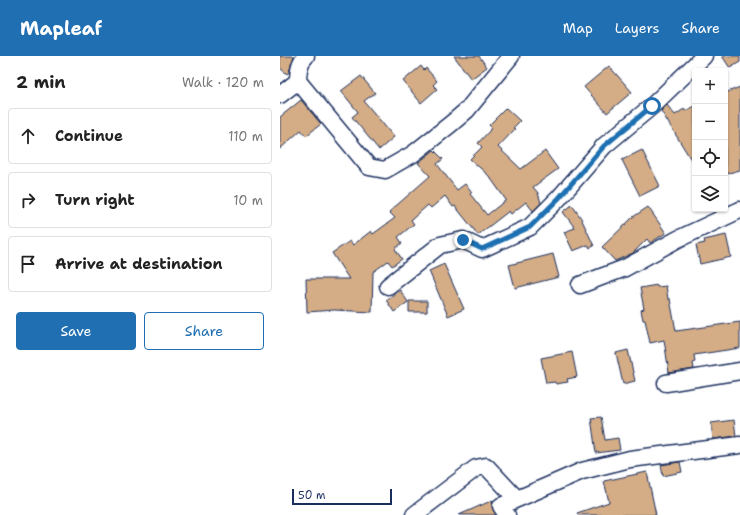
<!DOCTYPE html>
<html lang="en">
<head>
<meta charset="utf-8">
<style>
	:root { --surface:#fff; --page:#f2f2f2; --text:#222; --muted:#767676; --line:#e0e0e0; --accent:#1f6fb2 }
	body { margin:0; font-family:"Shantell Sans",sans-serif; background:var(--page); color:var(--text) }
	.controls { position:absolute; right:12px; top:12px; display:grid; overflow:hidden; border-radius:4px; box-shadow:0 1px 3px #0004 }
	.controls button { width:36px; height:36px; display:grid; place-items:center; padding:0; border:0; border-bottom:1px solid var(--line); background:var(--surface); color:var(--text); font:20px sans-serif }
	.scale { position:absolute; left:12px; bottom:10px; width:100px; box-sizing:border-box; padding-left:4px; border:2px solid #1b2f5e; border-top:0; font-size:11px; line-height:14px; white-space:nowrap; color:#1b2f5e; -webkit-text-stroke:3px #fff; paint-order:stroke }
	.stop { position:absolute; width:12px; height:12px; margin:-9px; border:3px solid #1f6fb2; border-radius:50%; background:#fff }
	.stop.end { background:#1f6fb2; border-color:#fff; box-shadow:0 1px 4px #0008 }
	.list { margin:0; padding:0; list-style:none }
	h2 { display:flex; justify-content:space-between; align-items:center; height:52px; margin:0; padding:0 16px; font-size:17px }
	h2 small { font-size:13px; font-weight:400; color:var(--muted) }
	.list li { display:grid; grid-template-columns:26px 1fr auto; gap:12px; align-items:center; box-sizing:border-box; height:56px; margin:0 8px 8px; padding:0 8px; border:1px solid var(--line); border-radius:4px }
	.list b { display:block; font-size:15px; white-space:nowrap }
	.list em { font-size:13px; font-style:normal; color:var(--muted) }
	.actions { display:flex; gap:8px; padding:12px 16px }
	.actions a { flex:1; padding:9px 0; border:1px solid var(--accent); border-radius:4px; text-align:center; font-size:14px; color:var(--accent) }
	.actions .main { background:var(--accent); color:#fff }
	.icon { flex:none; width:22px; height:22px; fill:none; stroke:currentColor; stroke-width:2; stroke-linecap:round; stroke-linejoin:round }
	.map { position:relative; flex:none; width:460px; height:459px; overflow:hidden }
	header { display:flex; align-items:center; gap:24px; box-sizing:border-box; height:56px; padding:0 20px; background:var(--accent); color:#fff }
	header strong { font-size:19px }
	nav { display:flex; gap:22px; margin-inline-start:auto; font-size:14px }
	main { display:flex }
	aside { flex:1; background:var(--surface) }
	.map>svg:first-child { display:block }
	.building { fill:#d4ac85; stroke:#1b2f5e }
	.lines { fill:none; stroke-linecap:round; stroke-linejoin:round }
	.minor-casing { stroke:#1b2f5e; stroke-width:19 }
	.minor { stroke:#fff; stroke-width:16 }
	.route { stroke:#1f6fb2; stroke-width:5 }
</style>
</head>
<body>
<header>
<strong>Mapleaf</strong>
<nav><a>Map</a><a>Layers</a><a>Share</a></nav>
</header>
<main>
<aside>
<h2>2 min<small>Walk · 120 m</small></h2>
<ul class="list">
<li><svg class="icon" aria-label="ahead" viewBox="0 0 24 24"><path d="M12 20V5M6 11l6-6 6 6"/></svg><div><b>Continue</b></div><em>110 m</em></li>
<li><svg class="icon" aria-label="right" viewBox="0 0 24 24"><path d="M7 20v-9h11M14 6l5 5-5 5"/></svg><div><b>Turn right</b></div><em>10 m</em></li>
<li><svg class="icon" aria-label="arrive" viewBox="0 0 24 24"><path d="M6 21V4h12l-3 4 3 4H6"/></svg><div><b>Arrive at destination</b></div></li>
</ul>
<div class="actions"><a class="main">Save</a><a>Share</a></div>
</aside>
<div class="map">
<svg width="460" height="459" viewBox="0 0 460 459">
	<rect width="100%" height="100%" fill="#fff"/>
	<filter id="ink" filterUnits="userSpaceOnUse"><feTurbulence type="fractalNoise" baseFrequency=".025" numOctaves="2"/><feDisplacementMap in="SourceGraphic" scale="8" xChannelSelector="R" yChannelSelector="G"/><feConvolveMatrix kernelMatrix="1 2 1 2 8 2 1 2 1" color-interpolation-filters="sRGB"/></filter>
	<g filter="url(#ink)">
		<path class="building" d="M 0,0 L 14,0 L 9,16 L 7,18 L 0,12 Z
			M 174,0 L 199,0 L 207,11 L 191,23 Z
			M 442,0 L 460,0 L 460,6 L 450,12 Z
			M 141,10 L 144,14 L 146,12 L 157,25 L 153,29 L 157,33 L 141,47 L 123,25 Z
			M 329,10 L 352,36 L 327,57 L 304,31 Z
			M 81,20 L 95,37 L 84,45 L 114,81 L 99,94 L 72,61 L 78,56 L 61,35 Z
			M 460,31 L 460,114 L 445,118 L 445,37 Z
			M 21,44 L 41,68 L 26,80 L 21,74 L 0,93 L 0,61 Z
			M 387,49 L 395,59 L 404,53 L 405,55 L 415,50 L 415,110 L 381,55 Z
			M 226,52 L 240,65 L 233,72 L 235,73 L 218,91 L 241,113 L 265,95 L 278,113 L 253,131 L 258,137 L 261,147 L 253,155 L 246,146 L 231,158 L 229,155 L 198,179 L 175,150 L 173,151 L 165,140 L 151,152 L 148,149 L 131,164 L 134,168 L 118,181 L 122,187 L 115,193 L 122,203 L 112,210 L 108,205 L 93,216 L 92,256 L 54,254 L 27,256 L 26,223 L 69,223 L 52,197 L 70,185 L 73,189 L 91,175 L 93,178 L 115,162 L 109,156 L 150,120 L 138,107 L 154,94 L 163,103 L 157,108 L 177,134 L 185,128 L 192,136 L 190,138 L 207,159 L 226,144 L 209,120 L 190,103 L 202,91 L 198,87 L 212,72 L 209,69 Z
			M 362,94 L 380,130 L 360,140 L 342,104 Z
			M 292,149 L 301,162 L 314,190 L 310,192 L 308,189 L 293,195 L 284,176 L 295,172 L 283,156 Z
			M 368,151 L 386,177 L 370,187 L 367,183 L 353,197 L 335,205 L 322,191 L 353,161 Z
			M 446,179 L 451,201 L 420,208 L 416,189 L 425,187 L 424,184 Z
			M 273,198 L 279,221 L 235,232 L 229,209 Z
			M 164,208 L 184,253 L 168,260 L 149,215 Z
			M 377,229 L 377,231 L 386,230 L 388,243 L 390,243 L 396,275 L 460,266 L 460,292 L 414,299 L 415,306 L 413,307 L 414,313 L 389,317 L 384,284 L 370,287 L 365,264 L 363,264 L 361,254 L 364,253 L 360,232 Z
			M 120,234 L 128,246 L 114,256 L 106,244 Z
			M 129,245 L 147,245 L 147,256 L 129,256 Z
			M 348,294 L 355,325 L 343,328 L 336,297 Z
			M 292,296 L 297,321 L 287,323 L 288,326 L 276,328 L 275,326 L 266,327 L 261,302 Z
			M 321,361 L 325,384 L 338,382 L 340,394 L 316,397 L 311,362 Z
			M 454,364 L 456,380 L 433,383 L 431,367 Z
			M 400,406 L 402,416 L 383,420 L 381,409 Z
			M 367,416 L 376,459 L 298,459 L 297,457 L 329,446 L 324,425 Z
			M 213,444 L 212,450 L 216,459 L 179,459 Z"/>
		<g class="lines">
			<g class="minor-casing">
				<path id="minor" d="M 26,0 C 19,6 18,16 18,25 L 89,111 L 105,114 L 133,98 L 172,67 L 187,54 L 231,0
					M 0,39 L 18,25
					M 300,229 L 345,212 L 398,183 L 460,154
					M 108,230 L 160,189 L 183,184 L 202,193 L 250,171 L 279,142 L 324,90 L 372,50 L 424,0
					M 386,327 L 460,315
					M 134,459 L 196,412 L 206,410 L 237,443
					M 227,459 L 221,450 L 302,415 L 350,403 L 460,389"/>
			</g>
			<use href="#minor" class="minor"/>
		</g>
	</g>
	<g class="lines" filter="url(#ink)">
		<path class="route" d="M 183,184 L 202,193 L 250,171 L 279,142 L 324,90 L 372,50"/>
	</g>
</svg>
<div class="controls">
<button>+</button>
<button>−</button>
<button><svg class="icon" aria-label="locate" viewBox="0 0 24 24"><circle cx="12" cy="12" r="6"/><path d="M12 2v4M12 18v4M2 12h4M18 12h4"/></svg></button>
<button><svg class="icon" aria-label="layers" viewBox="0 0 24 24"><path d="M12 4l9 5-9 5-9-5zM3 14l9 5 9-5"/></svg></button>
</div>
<div class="scale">50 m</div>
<div class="stop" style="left:372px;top:50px"></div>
<div class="stop end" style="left:183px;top:184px"></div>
</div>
</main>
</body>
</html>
